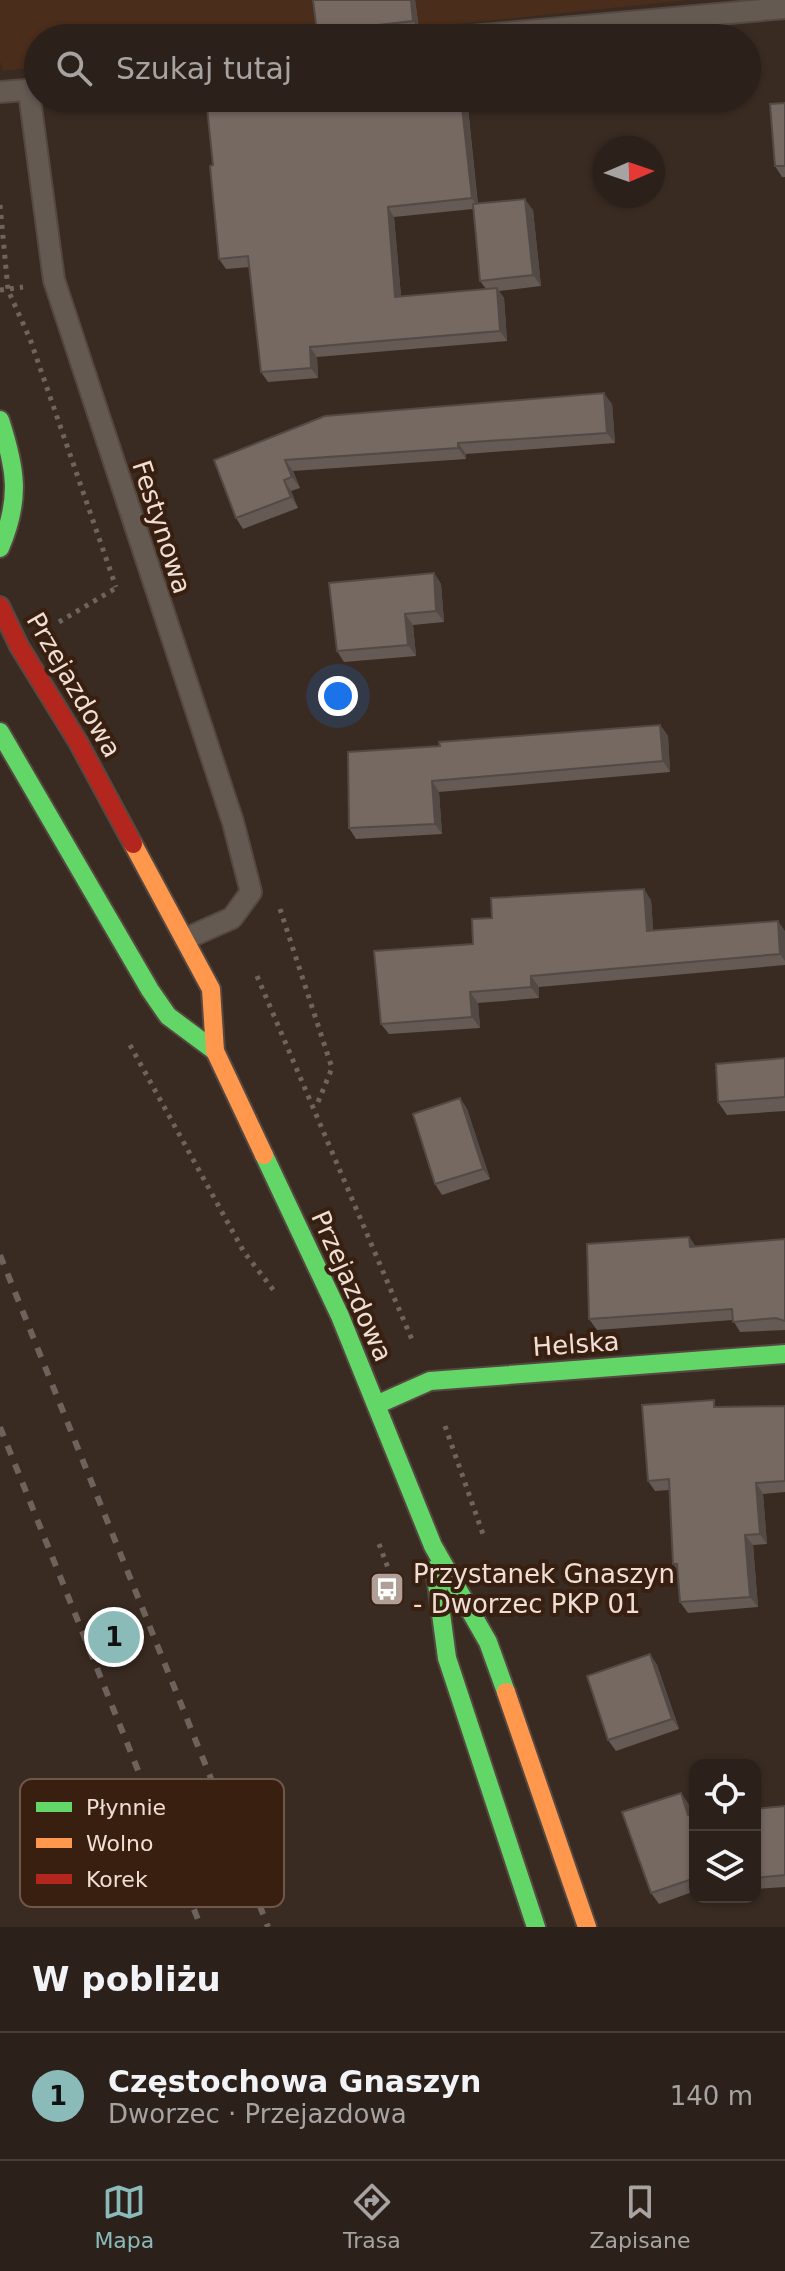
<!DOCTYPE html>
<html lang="pl">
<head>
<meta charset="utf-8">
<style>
	:root { --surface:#2b201a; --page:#332823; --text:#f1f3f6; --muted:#a6a3a2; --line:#473e39; --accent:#8bbbb9 }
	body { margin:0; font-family:"DejaVu Sans",sans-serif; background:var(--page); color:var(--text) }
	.controls { position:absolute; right:24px; bottom:24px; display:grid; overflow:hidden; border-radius:16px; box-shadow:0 2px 6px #0004 }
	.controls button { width:72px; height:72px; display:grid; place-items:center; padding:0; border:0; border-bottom:2px solid var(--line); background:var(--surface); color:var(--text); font:40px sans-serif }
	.compass { position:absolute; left:593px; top:136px; width:72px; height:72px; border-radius:50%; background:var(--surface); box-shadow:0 2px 6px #0004; rotate:88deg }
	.you { position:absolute; left:338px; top:696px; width:28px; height:28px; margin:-20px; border:6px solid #fff; border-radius:50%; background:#1a73e8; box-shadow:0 0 0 12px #1a73e833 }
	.badge { display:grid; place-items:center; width:52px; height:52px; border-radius:50%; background:var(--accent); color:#111; font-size:26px; font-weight:700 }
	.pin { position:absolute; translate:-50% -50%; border:4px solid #fff; box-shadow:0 2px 8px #0006 }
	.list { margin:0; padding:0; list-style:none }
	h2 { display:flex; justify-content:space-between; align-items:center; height:104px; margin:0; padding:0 32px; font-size:34px }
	h2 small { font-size:26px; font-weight:400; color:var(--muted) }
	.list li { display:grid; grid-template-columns:52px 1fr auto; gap:24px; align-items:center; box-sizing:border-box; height:128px; padding:0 32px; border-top:2px solid var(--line) }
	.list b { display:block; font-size:30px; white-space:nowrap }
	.list p { margin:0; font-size:26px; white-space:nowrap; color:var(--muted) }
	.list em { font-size:26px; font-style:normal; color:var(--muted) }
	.icon { flex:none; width:44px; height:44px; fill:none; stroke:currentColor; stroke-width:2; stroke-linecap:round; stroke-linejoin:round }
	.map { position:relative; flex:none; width:785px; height:1927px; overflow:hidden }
	.search { position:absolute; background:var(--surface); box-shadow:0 2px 6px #0004; left:24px; right:24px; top:24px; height:88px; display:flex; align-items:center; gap:20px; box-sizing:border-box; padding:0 28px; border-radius:44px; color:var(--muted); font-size:30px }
	.sheet { height:232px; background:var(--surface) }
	nav { display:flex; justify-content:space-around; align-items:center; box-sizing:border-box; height:112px; border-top:2px solid var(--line); background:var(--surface); font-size:22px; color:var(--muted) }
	nav a { display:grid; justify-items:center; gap:4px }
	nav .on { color:var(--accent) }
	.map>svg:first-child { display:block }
	.built { fill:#4a2d1a }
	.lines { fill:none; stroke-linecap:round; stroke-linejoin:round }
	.lane-casing { stroke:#554841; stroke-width:24 }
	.fast-casing { stroke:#554841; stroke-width:22 }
	.slow-casing { stroke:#554841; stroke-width:22 }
	.jam-casing { stroke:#554841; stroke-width:22 }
	.path { stroke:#6e645e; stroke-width:5; stroke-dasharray:4 6; stroke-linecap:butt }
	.lane { stroke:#645a52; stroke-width:20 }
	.fast { stroke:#63d668; stroke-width:18 }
	.slow { stroke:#ff974d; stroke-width:18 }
	.jam { stroke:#b3261e; stroke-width:18 }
	.rail { stroke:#6e625d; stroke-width:6; stroke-dasharray:10 10; stroke-linecap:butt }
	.wall { fill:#655a54; fill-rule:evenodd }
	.shaded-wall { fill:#534a45 }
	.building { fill:#766962; stroke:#534a45; stroke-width:2 }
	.labels { text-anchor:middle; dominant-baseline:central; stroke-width:8; stroke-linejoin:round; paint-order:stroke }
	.street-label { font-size:26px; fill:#efded4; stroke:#381f0f }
	.poi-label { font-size:26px; fill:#efded4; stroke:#381f0f; text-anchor:start }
	.key { fill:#381f0f; stroke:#6f584a; stroke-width:2 }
	.key-label { font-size:22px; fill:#efded4 }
</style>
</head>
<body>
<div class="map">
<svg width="785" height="1927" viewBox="0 0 785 1927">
	<rect width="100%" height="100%" fill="#392b22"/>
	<path class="built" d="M 0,0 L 688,0 L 321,38 L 38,38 L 38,67 L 3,71 L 0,61 Z"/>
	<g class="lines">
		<g class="lane-casing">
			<path id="lane" d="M 450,38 L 785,8
				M 0,92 L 38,89
				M 29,92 L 54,280 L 233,822 L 251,892 L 232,918 L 185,939"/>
		</g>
		<g class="fast-casing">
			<path id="fast" d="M 0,420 C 16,469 21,499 0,548
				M 0,732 L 150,990 L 168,1016 L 215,1051
				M 264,1155 L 340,1316 L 433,1546 L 488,1642 L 506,1692
				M 376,1405 L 430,1381 L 785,1354
				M 435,1569 L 447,1658 L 536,1927"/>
		</g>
		<g class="slow-casing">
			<path id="slow" d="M 133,844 L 211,989 L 215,1051 L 264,1155
				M 506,1692 L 587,1927"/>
		</g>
		<g class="jam-casing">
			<path id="jam" d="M 0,606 L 19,646 L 78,742 L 133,844"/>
		</g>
		<path class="path" d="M 0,205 L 8,290 L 30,339 L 116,587
			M 0,290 L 23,287
			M 59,622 L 116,588
			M 280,909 L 332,1068 L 316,1107
			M 257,976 L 413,1342
			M 130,1045 L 244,1252 L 275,1292
			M 445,1426 L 484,1537
			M 379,1544 L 388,1568"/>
		<use href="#lane" class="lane"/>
		<use href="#fast" class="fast"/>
		<use href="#slow" class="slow"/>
		<use href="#jam" class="jam"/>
		<path class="rail" d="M 0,1255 L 210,1776 L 268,1927
			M 0,1427 L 201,1927"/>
	</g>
	<path class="wall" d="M 313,0 L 415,0 L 419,29 L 335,38 L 321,38 L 317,32 Z
		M 467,98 L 478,204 L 533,210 L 541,286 L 499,291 L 504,298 L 507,341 L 317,357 L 318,378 L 268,382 L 261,372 L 250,267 L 226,269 L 219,259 L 213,165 L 305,100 ZM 473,209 L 480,281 L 486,289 L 401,296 L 394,217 Z
		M 785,103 L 785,177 L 782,177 L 775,166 Z
		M 612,404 L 615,443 L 466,454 L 466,459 L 293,471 L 300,488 L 291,491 L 298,508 L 243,529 L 236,518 L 214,460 Z
		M 434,573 L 441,584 L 444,622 L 413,625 L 416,656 L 344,662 L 337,651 Z
		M 660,725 L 668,736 L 670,772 L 439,792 L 442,834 L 356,839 L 349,828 L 440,746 Z
		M 651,900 L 653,930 L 785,931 L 785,965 L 539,987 L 539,998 L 478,1003 L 480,1028 L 389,1034 L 381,1024 L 473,944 Z
		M 785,1058 L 785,1111 L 727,1115 L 718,1102 Z
		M 460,1098 L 467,1109 L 490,1179 L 442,1195 L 435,1184 Z
		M 689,1237 L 696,1247 L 785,1239 L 785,1330 L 740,1332 L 733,1320 L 597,1330 L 589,1319 Z
		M 785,1406 L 785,1492 L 763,1494 L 767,1544 L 753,1545 L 758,1607 L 688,1613 L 680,1602 L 678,1570 L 673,1564 L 669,1490 L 655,1491 L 648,1481 L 719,1407 Z
		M 650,1654 L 657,1665 L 679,1729 L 616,1751 L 608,1740 Z
		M 688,1803 L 692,1815 L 695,1814 L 695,1891 L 659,1904 L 651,1893 Z
		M 785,1806 L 785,1887 L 755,1889 L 755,1809 Z"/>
	<path class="shaded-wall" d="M 411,0 L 415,0 L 419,29 L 413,21 Z
		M 461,98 L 467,98 L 478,208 L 472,198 Z
		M 525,199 L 533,210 L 541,286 L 533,275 Z
		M 388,207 L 394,217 L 402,307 L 395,297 Z
		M 497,288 L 504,298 L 507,341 L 500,331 Z
		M 310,347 L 317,357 L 318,378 L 311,368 Z
		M 604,393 L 612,404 L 615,443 L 607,433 Z
		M 458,443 L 466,454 L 466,459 L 458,448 Z
		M 285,460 L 293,471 L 300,488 L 292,477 Z
		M 284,480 L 291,491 L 298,508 L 291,497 Z
		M 434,573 L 441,584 L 444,622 L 436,611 Z
		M 405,614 L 413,625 L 416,656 L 408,645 Z
		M 660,725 L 668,736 L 670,772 L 663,761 Z
		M 432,781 L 439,792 L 442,834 L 435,824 Z
		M 644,889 L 651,900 L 654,941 L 647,931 Z
		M 778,921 L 785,931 L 785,961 L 780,954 Z
		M 531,976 L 539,987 L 539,998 L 531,987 Z
		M 470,992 L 478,1003 L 480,1028 L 472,1017 Z
		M 460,1098 L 467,1109 L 490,1179 L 483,1169 Z
		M 689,1237 L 696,1248 L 690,1247 Z
		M 756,1483 L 763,1494 L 767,1544 L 760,1534 Z
		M 745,1535 L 753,1545 L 758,1607 L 750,1597 Z
		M 650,1654 L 657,1665 L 679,1729 L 672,1719 Z
		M 681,1793 L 688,1803 L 695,1823 L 688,1815 Z"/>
	<path class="building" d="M 313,0 L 411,0 L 413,21 L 317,32 Z
		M 206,98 L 299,98 L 299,101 L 325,98 L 461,98 L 472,198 L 388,207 L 395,297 L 497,288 L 500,331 L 310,347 L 311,368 L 261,372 L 248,256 L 219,259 L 210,166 L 213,165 Z
		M 785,103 L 785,166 L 775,166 L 770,104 Z
		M 525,199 L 533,275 L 480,281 L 473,204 Z
		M 604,393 L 607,433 L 458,443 L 458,448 L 285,460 L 292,477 L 284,480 L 291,497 L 236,518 L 214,460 L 325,416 Z
		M 434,573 L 436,611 L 405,614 L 408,645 L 337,651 L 329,583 Z
		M 660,725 L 663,761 L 432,781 L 435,824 L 349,828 L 348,752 L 440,746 L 439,742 Z
		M 644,889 L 647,931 L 778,921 L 780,954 L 531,976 L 531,987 L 470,992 L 472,1017 L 381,1024 L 374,951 L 473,944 L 472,919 L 492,918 L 491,898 Z
		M 785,1058 L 785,1097 L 718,1102 L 716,1064 Z
		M 460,1098 L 483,1169 L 435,1184 L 413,1114 Z
		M 689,1237 L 690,1247 L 785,1239 L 785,1321 L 776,1318 L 733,1322 L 732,1309 L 589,1319 L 587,1244 Z
		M 714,1400 L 714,1407 L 785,1406 L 785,1481 L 756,1483 L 760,1534 L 745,1535 L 750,1597 L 680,1602 L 677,1564 L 673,1564 L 669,1479 L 648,1481 L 642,1405 Z
		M 650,1654 L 672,1719 L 608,1740 L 587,1676 Z
		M 681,1793 L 688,1815 L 695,1814 L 695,1878 L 651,1893 L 622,1812 Z
		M 785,1806 L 785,1875 L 755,1878 L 755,1809 Z"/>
	<defs>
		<g id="bus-square" transform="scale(1.8)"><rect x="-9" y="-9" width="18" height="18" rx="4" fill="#af9f96" stroke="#381f0f"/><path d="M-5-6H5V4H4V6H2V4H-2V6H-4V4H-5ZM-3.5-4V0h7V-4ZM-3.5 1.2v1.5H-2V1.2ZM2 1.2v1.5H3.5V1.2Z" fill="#fff"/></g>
	</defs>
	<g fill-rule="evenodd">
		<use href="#bus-square" x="387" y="1589"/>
	</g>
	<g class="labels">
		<g class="street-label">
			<text transform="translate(162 527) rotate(72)">Festynowa</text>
			<text transform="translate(74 685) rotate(60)">Przejazdowa</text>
			<text transform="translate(352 1286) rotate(66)">Przejazdowa</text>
			<text transform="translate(576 1344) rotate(-4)">Helska</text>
		</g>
		<g class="poi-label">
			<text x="413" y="1574">Przystanek Gnaszyn<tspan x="413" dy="30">- Dworzec PKP 01</tspan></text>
		</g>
	</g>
	<rect x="20" y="1779" width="264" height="128" rx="12" class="key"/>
	<rect x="36" y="1802" width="36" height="10" fill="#63d668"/>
	<rect x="36" y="1838" width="36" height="10" fill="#ff974d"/>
	<rect x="36" y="1874" width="36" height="10" fill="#b3261e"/>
	<g class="key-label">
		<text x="86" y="1815">Płynnie</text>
		<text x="86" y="1851">Wolno</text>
		<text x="86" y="1887">Korek</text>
	</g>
</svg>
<div class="controls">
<button><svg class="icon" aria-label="locate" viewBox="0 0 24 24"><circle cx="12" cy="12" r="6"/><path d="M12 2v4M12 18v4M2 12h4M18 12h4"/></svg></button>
<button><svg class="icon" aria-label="layers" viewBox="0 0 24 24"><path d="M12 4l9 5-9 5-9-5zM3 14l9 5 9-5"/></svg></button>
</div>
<svg class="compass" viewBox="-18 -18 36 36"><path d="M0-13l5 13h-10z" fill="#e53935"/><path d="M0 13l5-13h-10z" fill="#a6a3a2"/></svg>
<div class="you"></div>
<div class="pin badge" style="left:114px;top:1637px">1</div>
<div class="search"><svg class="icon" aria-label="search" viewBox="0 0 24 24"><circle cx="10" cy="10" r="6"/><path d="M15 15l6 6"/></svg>Szukaj tutaj</div>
</div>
<section class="sheet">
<h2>W pobliżu<small></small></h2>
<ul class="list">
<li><span class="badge">1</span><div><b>Częstochowa Gnaszyn</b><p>Dworzec · Przejazdowa</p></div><em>140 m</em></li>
</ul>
</section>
<nav>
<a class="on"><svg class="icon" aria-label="map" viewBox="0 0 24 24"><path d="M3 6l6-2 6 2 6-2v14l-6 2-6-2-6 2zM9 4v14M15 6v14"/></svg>Mapa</a>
<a><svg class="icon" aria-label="directions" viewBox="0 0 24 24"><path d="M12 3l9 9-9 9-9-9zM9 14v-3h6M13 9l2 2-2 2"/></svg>Trasa</a>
<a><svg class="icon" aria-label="saved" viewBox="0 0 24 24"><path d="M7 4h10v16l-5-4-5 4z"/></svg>Zapisane</a>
</nav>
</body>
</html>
